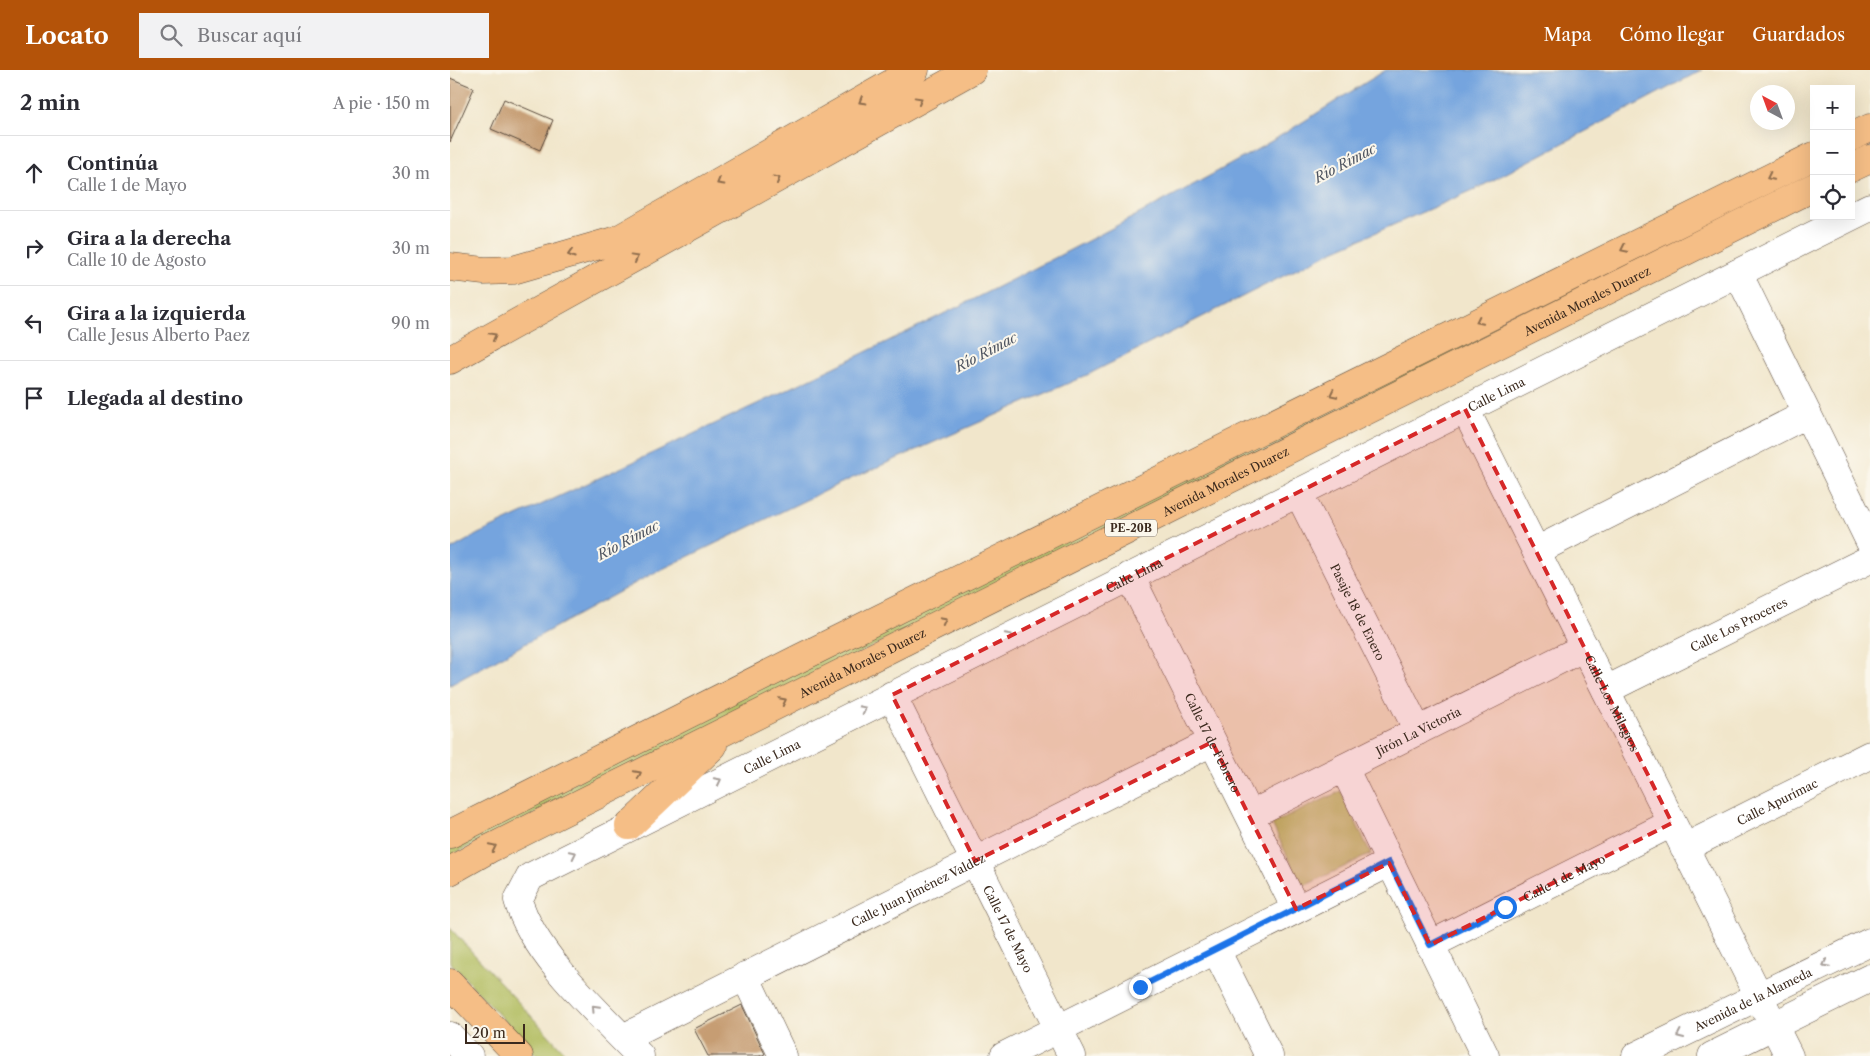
<!DOCTYPE html>
<html lang="es">
<head>
<meta charset="utf-8">
<style>
	:root { --surface:#fff; --page:#f2f2f3; --text:#2b2b33; --muted:#7c7c81; --line:#e1e1e2; --accent:#b45309 }
	body { margin:0; font-family:"Libre Caslon Text",serif; background:var(--page); color:var(--text) }
	.controls { position:absolute; right:15px; top:15px; display:grid; overflow:hidden; border-radius:0px; box-shadow:0 5px 20px #0002 }
	.controls button { width:45px; height:45px; display:grid; place-items:center; padding:0; border:0; border-bottom:1px solid var(--line); background:var(--surface); color:var(--text); font:25px sans-serif }
	.compass { position:absolute; left:1300px; top:15px; width:45px; height:45px; border-radius:50%; background:var(--surface); box-shadow:0 5px 20px #0002; rotate:319deg }
	.scale { position:absolute; left:15px; bottom:12px; width:60px; box-sizing:border-box; padding-left:5px; border:2px solid #3b2a1e; border-top:0; font-size:14px; line-height:18px; white-space:nowrap; color:#3b2a1e; -webkit-text-stroke:4px #fbf7ec; paint-order:stroke }
	.stop { position:absolute; width:15px; height:15px; margin:-11px; border:4px solid #1a73e8; border-radius:50%; background:#fff }
	.stop.end { background:#1a73e8; border-color:#fff; box-shadow:0 1px 5px #0008 }
	.list { margin:0; padding:0; list-style:none }
	h2 { display:flex; justify-content:space-between; align-items:center; height:65px; margin:0; padding:0 20px; font-size:21px }
	h2 small { font-size:16px; font-weight:400; color:var(--muted) }
	.list li { display:grid; grid-template-columns:32px 1fr auto; gap:15px; align-items:center; box-sizing:border-box; height:75px; padding:0 20px; border-top:1px solid var(--line) }
	.list b { display:block; font-size:19px; white-space:nowrap }
	.list p { margin:0; font-size:16px; white-space:nowrap; color:var(--muted) }
	.list em { font-size:16px; font-style:normal; color:var(--muted) }
	.icon { flex:none; width:28px; height:28px; fill:none; stroke:currentColor; stroke-width:2; stroke-linecap:round; stroke-linejoin:round }
	.map { position:relative; flex:none; width:1420px; height:986px; overflow:hidden }
	header { display:flex; align-items:center; gap:30px; box-sizing:border-box; height:70px; padding:0 25px; background:var(--accent); color:#fff }
	header strong { font-size:24px }
	nav { display:flex; gap:28px; margin-inline-start:auto; font-size:18px }
	.search { width:350px; height:45px; background:var(--page); display:flex; align-items:center; gap:12px; box-sizing:border-box; padding:0 18px; border-radius:0px; color:var(--muted); font-size:19px }
	main { display:flex }
	aside { flex:1; background:var(--surface) }
	.map>svg:first-child { display:block }
	.green { fill:#b1bc5e; stroke:#76733e }
	.water { fill:#75a4de; stroke:#58677e }
	.building { fill:#c69d73 }
	.lines { fill:none; stroke-linecap:round; stroke-linejoin:round }
	.minor-casing { stroke:#564638; stroke-width:29 }
	.major-casing { stroke:#564638; stroke-width:29 }
	.highway-casing { stroke:#564638; stroke-width:29 }
	.minor { stroke:#fff; stroke-width:28 }
	.major { stroke:#f5be86; stroke-width:28 }
	.highway { stroke:#f5be86; stroke-width:28 }
	.oneway { stroke:#8f6d4d }
	.oneway2 { stroke:#a79f9a }
	.route { stroke:#1a73e8; stroke-width:6 }
	.marked { fill:#d62828; fill-opacity:0.2; stroke:#d62828; stroke-width:4; stroke-dasharray:10 6; stroke-linejoin:round }
	.labels { text-anchor:middle; dominant-baseline:central; stroke-width:4; stroke-linejoin:round; paint-order:stroke }
	.shield { fill:#fbf7ec; stroke:#75685c; stroke-width:1 }
	.shield-label { font-size:11px; font-weight:bold; fill:#3b2a1e }
	.street-label { font-size:12px; fill:#3b2a1e; stroke:#fbf7ec }
	.water-label { font-size:14px; font-style:italic; fill:#4f5561; stroke:#fbf7ec }
</style>
</head>
<body>
<header>
<strong>Locato</strong>
<div class="search"><svg class="icon" aria-label="search" viewBox="0 0 24 24"><circle cx="10" cy="10" r="6"/><path d="M15 15l6 6"/></svg>Buscar aquí</div>
<nav><a>Mapa</a><a>Cómo llegar</a><a>Guardados</a></nav>
</header>
<main>
<aside>
<h2>2 min<small>A pie · 150 m</small></h2>
<ul class="list">
<li><svg class="icon" aria-label="ahead" viewBox="0 0 24 24"><path d="M12 20V5M6 11l6-6 6 6"/></svg><div><b>Continúa</b><p>Calle 1 de Mayo</p></div><em>30 m</em></li>
<li><svg class="icon" aria-label="right" viewBox="0 0 24 24"><path d="M7 20v-9h11M14 6l5 5-5 5"/></svg><div><b>Gira a la derecha</b><p>Calle 10 de Agosto</p></div><em>30 m</em></li>
<li><svg class="icon" aria-label="left" viewBox="0 0 24 24"><path d="M17 20v-9H6M10 6l-5 5 5 5"/></svg><div><b>Gira a la izquierda</b><p>Calle Jesus Alberto Paez</p></div><em>90 m</em></li>
<li><svg class="icon" aria-label="arrive" viewBox="0 0 24 24"><path d="M6 21V4h12l-3 4 3 4H6"/></svg><div><b>Llegada al destino</b></div></li>
</ul>
</aside>
<div class="map">
<svg width="1420" height="986" viewBox="0 0 1420 986">
	<rect width="100%" height="100%" fill="#fbf7ec"/>
	<filter id="ink" filterUnits="userSpaceOnUse"><feTurbulence type="fractalNoise" baseFrequency=".02" numOctaves="2"/><feDisplacementMap in="SourceGraphic" scale="10" xChannelSelector="R" yChannelSelector="G"/><feConvolveMatrix kernelMatrix="1 2 1 2 8 2 1 2 1" color-interpolation-filters="sRGB"/></filter>
	<filter id="wash" filterUnits="userSpaceOnUse"><feTurbulence type="fractalNoise" baseFrequency=".0096" numOctaves="4" result="noise"/><feDisplacementMap in="SourceGraphic" scale="20" xChannelSelector="R" yChannelSelector="G"/><feGaussianBlur stdDeviation="1.12" result="paint"/><feColorMatrix in="noise" values="0 0 0 0 0 0 0 0 0 0 0 0 0 0 0 0 0 1.4 0 .05"/><feComposite in="paint" operator="in"/></filter>
	<g filter="url(#wash)">
		<rect width="100%" height="100%" fill="#f1e6cb"/>
		<path class="green" d="M 1364,95 L 1364,110 L 0,786 L 0,779 L 185,680 Z
			M 891,721 L 921,784 L 852,817 L 822,754 Z
			M 0,858 L 118,986 L 87,986 L 0,892 Z"/>
		<path class="water" d="M 936,0 L 1252,0 L 1030,117 L 881,182 L 637,305 L 389,414 L 200,505 L 0,615 L 0,480 L 28,464 C 285,345 544,226 792,88 C 841,61 888,29 936,0 Z"/>
		<g id="blocks">
			<path class="building" d="M 0,8 L 24,18 L 0,72 Z
				M 54,29 L 103,50 L 90,80 L 41,59 Z
				M 292,935 L 315,984 L 309,986 L 258,986 L 244,959 Z"/>
		</g>
	</g>
	<g filter="url(#ink)">
		<use href="#blocks" fill-opacity="0" stroke="#564638" stroke-width="1"/>
		<g class="lines">
			<g class="minor-casing">
				<g id="minor">
					<path d="M 1288,203 L 1420,472"/>
					<path id="s1" d="M 1015,339 L 1339,986"/>
					<path id="s2" d="M 848,422 L 968,661"/>
					<path d="M 1086,481 L 1357,344"/>
					<path id="s3" d="M 680,506 L 846,839"/>
					<path id="s4" d="M 1156,620 L 1420,489"/>
					<path id="s5" d="M 442,625 L 622,986"/>
					<path d="M 894,698 L 1035,986"/>
					<path id="s6" d="M 800,745 L 1135,577"/>
					<path id="s7" d="M 1234,778 L 1420,685"/>
					<path id="s8" d="M 980,875 L 1222,753"/>
					<path d="M 766,880 L 819,986"/>
					<path d="M 295,906 L 333,986"/>
					<path d="M 0,966 L 19,986"/>
					<path id="s9" d="M 173,968 L 762,672"/>
					<path id="s10" d="M 190,986 C 150,944 84,886 68,830 L 80,807 L 1420,137"/>
					<path d="M 554,986 L 939,793"/>
					<path id="s11" d="M 1186,986 L 1420,872"/>
					<path d="M 1262,986 L 1420,908"/>
				</g>
			</g>
			<g class="major-casing">
				<path id="major" d="M 0,197 L 34,201 L 63,200 L 167,170 L 465,0
					M 0,290 L 522,0
					M 0,913 L 69,986"/>
			</g>
			<g class="highway-casing">
				<g id="highway">
					<path d="M 1401,67 L 1420,58"/>
					<path d="M 1401,98 L 1420,89"/>
					<path d="M 179,756 L 263,676"/>
					<path d="M 0,764 L 350,588 L 1364,86"/>
					<path id="s12" d="M 0,801 L 39,779 L 1364,117"/>
				</g>
			</g>
			<use href="#minor" class="minor"/>
			<use href="#major" class="major"/>
			<use href="#highway" class="highway"/>
		</g>
		<defs><path id="oneway-chevron" d="M-2-3.5L2.5 0L-2 3.5" fill="none" stroke-width="1.6" stroke-linecap="round" stroke-linejoin="round" transform="scale(1.25)"/></defs>
		<g class="oneway">
			<use href="#oneway-chevron" transform="translate(469 30) rotate(-29)"/>
			<use href="#oneway-chevron" transform="translate(412 31) rotate(150)"/>
			<use href="#oneway-chevron" transform="translate(1320 107) rotate(154)"/>
			<use href="#oneway-chevron" transform="translate(327 109) rotate(-29)"/>
			<use href="#oneway-chevron" transform="translate(270 112) rotate(150)"/>
			<use href="#oneway-chevron" transform="translate(1174 179) rotate(154)"/>
			<use href="#oneway-chevron" transform="translate(121 184) rotate(163)"/>
			<use href="#oneway-chevron" transform="translate(185 188) rotate(-29)"/>
			<use href="#oneway-chevron" transform="translate(1029 251) rotate(154)"/>
			<use href="#oneway-chevron" transform="translate(43 266) rotate(-29)"/>
			<use href="#oneway-chevron" transform="translate(883 324) rotate(154)"/>
			<use href="#oneway-chevron" transform="translate(494 551) rotate(-27)"/>
			<use href="#oneway-chevron" transform="translate(333 631) rotate(-27)"/>
			<use href="#oneway-chevron" transform="translate(188 704) rotate(-27)"/>
			<use href="#oneway-chevron" transform="translate(43 777) rotate(-26)"/>
		</g>
		<g class="oneway2">
			<use href="#oneway-chevron" transform="translate(559 566) rotate(-27)"/>
			<use href="#oneway-chevron" transform="translate(413 639) rotate(-26)"/>
			<use href="#oneway-chevron" transform="translate(268 711) rotate(-27)"/>
			<use href="#oneway-chevron" transform="translate(123 784) rotate(-26)"/>
			<use href="#oneway-chevron" transform="translate(1376 894) rotate(153)"/>
			<use href="#oneway-chevron" transform="translate(145 938) rotate(-133)"/>
			<use href="#oneway-chevron" transform="translate(1230 965) rotate(155)"/>
		</g>
	</g>
	<g class="lines" filter="url(#ink)">
		<path class="route" d="M 690,917 L 939,792 L 980,875 L 1055,837"/>
	</g>
	<path class="marked" d="M 1015,339 L 1222,753 L 980,875 L 939,793 L 846,839 L 762,672 L 525,791 L 442,625 Z"/>
	<g class="labels">
		<rect class="shield" x="655" y="449.5" width="52" height="17" rx="4"/>
		<g class="shield-label">
			<text x="681" y="458">PE-20B</text>
		</g>
		<g class="street-label">
			<text stroke="none"><textPath href="#s12" startOffset="1272">Avenida Morales Duarez</textPath></text>
			<text stroke="none"><textPath href="#s10" startOffset="1306">Calle Lima</textPath></text>
			<text stroke="none"><textPath href="#s12" startOffset="868">Avenida Morales Duarez</textPath></text>
			<text stroke="none"><textPath href="#s10" startOffset="901">Calle Lima</textPath></text>
			<text stroke="none"><textPath href="#s2" startOffset="134">Pasaje 18 de Enero</textPath></text>
			<text stroke="none"><textPath href="#s4" startOffset="148">Calle Los Proceres</textPath></text>
			<text stroke="none"><textPath href="#s12" startOffset="462">Avenida Morales Duarez</textPath></text>
			<text stroke="none"><textPath href="#s1" startOffset="329">Calle Los Milagros</textPath></text>
			<text stroke="none"><textPath href="#s6" startOffset="188">Jirón La Victoria</textPath></text>
			<text stroke="none"><textPath href="#s3" startOffset="186">Calle 17 de Febrero</textPath></text>
			<text stroke="none"><textPath href="#s10" startOffset="496">Calle Lima</textPath></text>
			<text stroke="none"><textPath href="#s7" startOffset="104">Calle Apurímac</textPath></text>
			<text stroke="none"><textPath href="#s8" startOffset="150">Calle 1 de Mayo</textPath></text>
			<text stroke="none"><textPath href="#s9" startOffset="330">Calle Juan Jiménez Valdez</textPath></text>
			<text stroke="none"><textPath href="#s5" startOffset="261">Calle 17 de Mayo</textPath></text>
			<text stroke="none"><textPath href="#s11" startOffset="130">Avenida de la Alameda</textPath></text>
		</g>
		<g class="water-label">
			<text transform="translate(895 93) rotate(-28)">Río Rímac</text>
			<text transform="translate(536 282) rotate(-28)">Río Rímac</text>
			<text transform="translate(178 470) rotate(-28)">Río Rímac</text>
		</g>
	</g>
</svg>
<div class="controls">
<button>+</button>
<button>−</button>
<button><svg class="icon" aria-label="locate" viewBox="0 0 24 24"><circle cx="12" cy="12" r="6"/><path d="M12 2v4M12 18v4M2 12h4M18 12h4"/></svg></button>
</div>
<svg class="compass" viewBox="-18 -18 36 36"><path d="M0-13l5 13h-10z" fill="#e53935"/><path d="M0 13l5-13h-10z" fill="#7c7c81"/></svg>
<div class="scale">20 m</div>
<div class="stop" style="left:1055px;top:837px"></div>
<div class="stop end" style="left:690px;top:917px"></div>
</div>
</main>
</body>
</html>
